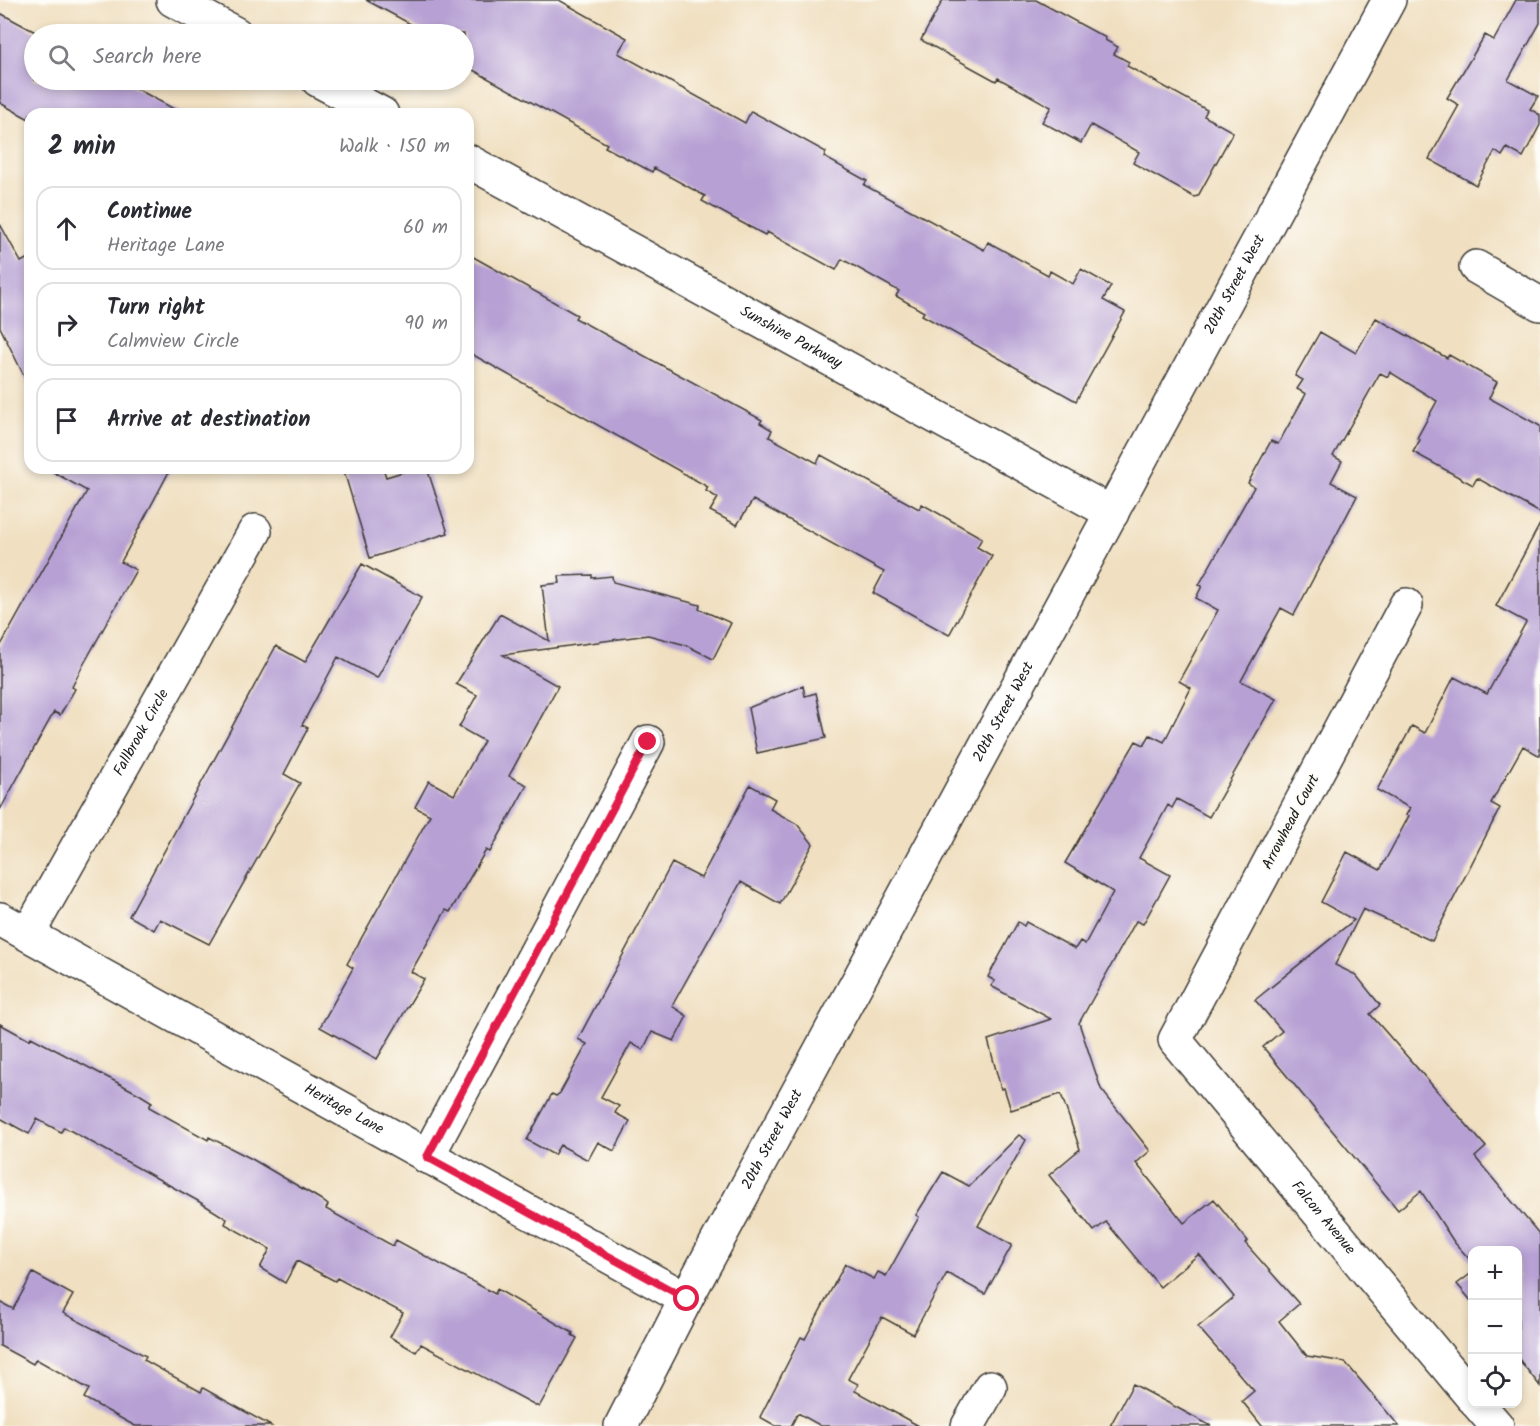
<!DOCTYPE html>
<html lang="en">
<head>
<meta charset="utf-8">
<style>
	:root { --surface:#fff; --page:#f2f2f3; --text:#2b2b33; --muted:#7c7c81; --line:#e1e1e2 }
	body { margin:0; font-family:Kalam,sans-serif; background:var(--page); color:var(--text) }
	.controls { position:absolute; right:18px; bottom:18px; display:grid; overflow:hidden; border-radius:12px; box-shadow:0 3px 9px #0003 }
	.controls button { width:54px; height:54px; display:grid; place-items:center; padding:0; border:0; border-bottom:2px solid var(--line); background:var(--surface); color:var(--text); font:30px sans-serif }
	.stop { position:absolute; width:18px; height:18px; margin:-14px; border:4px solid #e11d48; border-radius:50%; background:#fff }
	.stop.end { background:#e11d48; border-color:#fff; box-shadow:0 2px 6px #0008 }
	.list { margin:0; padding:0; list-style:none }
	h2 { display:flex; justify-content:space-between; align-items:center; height:78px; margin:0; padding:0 24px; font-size:26px }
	h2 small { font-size:20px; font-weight:400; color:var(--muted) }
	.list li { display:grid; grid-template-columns:39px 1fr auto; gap:18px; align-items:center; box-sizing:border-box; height:84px; margin:0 12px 12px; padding:0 12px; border:2px solid var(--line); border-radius:18px }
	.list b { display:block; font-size:22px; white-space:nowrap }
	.list p { margin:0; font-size:20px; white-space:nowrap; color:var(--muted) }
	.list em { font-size:20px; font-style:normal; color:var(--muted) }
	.icon { flex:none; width:33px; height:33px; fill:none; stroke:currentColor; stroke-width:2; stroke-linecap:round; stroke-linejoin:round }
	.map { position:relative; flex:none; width:1540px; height:1426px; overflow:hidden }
	.search { position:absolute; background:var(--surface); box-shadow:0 3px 9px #0003; left:24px; top:24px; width:450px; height:66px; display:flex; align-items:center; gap:15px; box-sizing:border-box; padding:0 21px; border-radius:33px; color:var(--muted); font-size:22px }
	.panel { position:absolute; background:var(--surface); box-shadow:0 3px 9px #0003; left:24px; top:108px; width:450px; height:366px; border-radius:18px }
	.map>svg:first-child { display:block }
	.building { fill:#b7a1d4 }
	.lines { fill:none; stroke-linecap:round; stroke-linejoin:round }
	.minor-casing { stroke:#3c3935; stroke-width:36 }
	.minor { stroke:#fff; stroke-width:33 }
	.route { stroke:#e11d48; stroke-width:8 }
	.labels { text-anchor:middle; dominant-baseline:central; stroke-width:4.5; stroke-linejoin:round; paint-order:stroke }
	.street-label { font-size:15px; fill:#1c1c1c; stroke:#fdfcf7 }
</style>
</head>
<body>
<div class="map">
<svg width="1540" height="1426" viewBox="0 0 1540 1426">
	<rect width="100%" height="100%" fill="#fdfcf7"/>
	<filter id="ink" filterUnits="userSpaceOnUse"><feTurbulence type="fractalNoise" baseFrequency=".0167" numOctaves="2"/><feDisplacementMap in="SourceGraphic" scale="12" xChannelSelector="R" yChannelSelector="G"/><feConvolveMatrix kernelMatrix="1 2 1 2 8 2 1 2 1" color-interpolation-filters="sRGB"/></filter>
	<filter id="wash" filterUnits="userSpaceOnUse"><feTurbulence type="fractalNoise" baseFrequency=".008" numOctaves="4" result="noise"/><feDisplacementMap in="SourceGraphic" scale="24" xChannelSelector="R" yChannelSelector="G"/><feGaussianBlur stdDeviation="1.35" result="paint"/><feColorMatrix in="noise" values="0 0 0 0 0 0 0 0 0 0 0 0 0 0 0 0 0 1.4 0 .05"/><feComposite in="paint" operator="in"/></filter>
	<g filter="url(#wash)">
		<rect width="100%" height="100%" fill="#f0dfc0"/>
		<g id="blocks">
			<path class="building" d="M 366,0 L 559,0 L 627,38 L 618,53 L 745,123 L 751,111 L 826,152 L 824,157 L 867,181 L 864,185 L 984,250 L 988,242 L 1048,275 L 1050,271 L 1073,284 L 1081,269 L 1111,286 L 1103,300 L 1125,312 L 1076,401 L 922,315 L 924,312 L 896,296 L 899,291 L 842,259 L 836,270 L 767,232 L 765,235 L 733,218 L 702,201 L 705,196 L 654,168 L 652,172 L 605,147 L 607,144 L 464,65 L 464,34 L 429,34 Z
				M 943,0 L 1036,0 L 1106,38 L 1105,40 L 1118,47 L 1114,54 L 1129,62 L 1127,66 L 1207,110 L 1204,116 L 1233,132 L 1198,196 L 1194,197 L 1133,163 L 1139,152 L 1091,125 L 1081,143 L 1042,122 L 1051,107 L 998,78 L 996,81 L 921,40 Z
				M 1516,0 L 1540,0 L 1540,23 L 1508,80 L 1538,96 L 1530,109 L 1540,115 L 1540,125 L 1523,157 L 1507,148 L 1502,156 L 1495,151 L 1476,185 L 1429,159 L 1459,105 L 1447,98 L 1485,35 L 1494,40 Z
				M 0,13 L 39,34 L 34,34 L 34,80 L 121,80 L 183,114 L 30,114 L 29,119 L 0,103 Z
				M 0,224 L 21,262 L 30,257 L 30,388 L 0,327 Z
				M 468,254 L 577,315 L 575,318 L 762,420 L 760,423 L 772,430 L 769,437 L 817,463 L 821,455 L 919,509 L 922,504 L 982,538 L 977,547 L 992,556 L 949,635 L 873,593 L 884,572 L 753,500 L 737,525 L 710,511 L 718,498 L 706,491 L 708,487 L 468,352 Z
				M 1376,318 L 1447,358 L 1449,355 L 1497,382 L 1489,398 L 1540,426 L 1540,513 L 1477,478 L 1473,485 L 1413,452 L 1420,440 L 1417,438 L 1437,401 L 1390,372 L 1388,377 L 1380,373 L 1333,456 L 1342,461 L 1331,482 L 1357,496 L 1294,615 L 1281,608 L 1241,681 L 1276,699 L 1209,817 L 1177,799 L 1172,808 L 1168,805 L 1139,858 L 1170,875 L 1143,924 L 1136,921 L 1079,1023 L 1101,1089 L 1150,1151 L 1136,1163 L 1184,1223 L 1214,1199 L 1248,1241 L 1245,1243 L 1299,1304 L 1279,1321 L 1307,1356 L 1345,1362 L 1399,1426 L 1262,1426 L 1242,1401 L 1254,1391 L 1198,1327 L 1234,1297 L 1199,1254 L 1160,1287 L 1106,1222 L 1094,1231 L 1049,1175 L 1080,1149 L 1061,1094 L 1011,1110 L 1004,1088 L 1001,1089 L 988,1040 L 1051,1019 L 991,986 L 995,981 L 988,977 L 1018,922 L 1024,926 L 1026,922 L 1075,949 L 1080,941 L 1085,944 L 1113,892 L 1065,863 L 1136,741 L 1144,745 L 1150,735 L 1164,742 L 1191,688 L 1179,681 L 1218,610 L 1196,598 L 1202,586 L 1199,585 L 1254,487 L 1248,483 L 1271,441 L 1278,444 L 1306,394 L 1297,389 L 1303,380 L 1295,376 L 1320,332 L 1356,353 Z
				M 46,468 L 171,468 L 121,562 L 136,570 L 81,669 L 72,687 L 75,689 L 60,715 L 54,712 L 0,810 L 0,647 L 87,491 Z
				M 343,468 L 383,468 L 386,477 L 416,468 L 427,468 L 448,533 L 370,558 Z
				M 1540,524 L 1540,756 L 1523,746 L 1491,803 L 1500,808 L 1432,941 L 1363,909 L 1335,965 L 1356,975 L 1380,1005 L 1370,1014 L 1486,1147 L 1475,1157 L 1540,1235 L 1540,1386 L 1518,1358 L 1518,1251 L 1473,1251 L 1473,1263 L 1454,1242 L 1421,1191 L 1398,1210 L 1263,1047 L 1282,1031 L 1255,1000 L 1354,920 L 1321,902 L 1347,852 L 1380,870 L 1409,816 L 1406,815 L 1410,808 L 1377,790 L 1412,726 L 1425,733 L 1454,677 L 1487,694 L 1526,622 L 1496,606 Z
				M 362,564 L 422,597 L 377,678 L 338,657 L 302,725 L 308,728 L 284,774 L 300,783 L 209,944 L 160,919 L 154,930 L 129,916 L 276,646 L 305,662 Z
				M 592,575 L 592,578 L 612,576 L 613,582 L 700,605 L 699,609 L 731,623 L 713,659 L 686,645 L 648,635 L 503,655 L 558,686 L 509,776 L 527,785 L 490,852 L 486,850 L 450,912 L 446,910 L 411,972 L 424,979 L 377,1059 L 320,1027 L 353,968 L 347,964 L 430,815 L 415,807 L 429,781 L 454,795 L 484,741 L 459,727 L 477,695 L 456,684 L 500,614 L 549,641 L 542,585 L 560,583 L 559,576 Z
				M 803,686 L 805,696 L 816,693 L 826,738 L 757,753 L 748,708 Z
				M 750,785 L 775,799 L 770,809 L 797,824 L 813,844 L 780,904 L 741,882 L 672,1006 L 687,1016 L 674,1041 L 652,1032 L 643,1050 L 631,1043 L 601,1097 L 619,1106 L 615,1113 L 630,1121 L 614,1151 L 598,1142 L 588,1160 L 560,1145 L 554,1155 L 527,1140 L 552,1094 L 556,1096 L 560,1093 L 587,1044 L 578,1039 L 672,863 L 701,878 Z
				M 0,1024 L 29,1040 L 31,1037 L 139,1094 L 152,1102 L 149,1107 L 208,1140 L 209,1137 L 252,1159 L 320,1199 L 328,1205 L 326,1209 L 393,1246 L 396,1240 L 495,1294 L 497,1289 L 573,1333 L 572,1335 L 577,1338 L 539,1407 L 421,1344 L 416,1352 L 390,1337 L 403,1313 L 337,1278 L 335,1281 L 297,1261 L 285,1283 L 260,1268 L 270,1249 L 225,1224 L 227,1219 L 198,1201 L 64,1127 L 61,1132 L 37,1119 L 29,1134 L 0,1118 Z
				M 1019,1135 L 1026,1140 L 978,1226 L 1012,1245 L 985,1294 L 947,1273 L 913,1334 L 882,1317 L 848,1379 L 858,1384 L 855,1391 L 919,1426 L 821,1426 L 798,1413 L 791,1426 L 776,1426 L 760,1417 L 801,1337 L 805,1339 L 845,1264 L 874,1279 L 878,1272 L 886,1276 L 919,1217 L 916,1215 L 943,1172 L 969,1186 Z
				M 1473,1272 L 1473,1303 L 1457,1284 Z
				M 33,1273 L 73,1295 L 63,1313 L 146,1356 L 144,1360 L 201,1392 L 203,1388 L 271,1426 L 135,1426 L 84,1398 L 89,1389 L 36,1359 L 33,1364 L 0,1346 L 0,1302 L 13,1309 Z
				M 1133,1384 L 1211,1426 L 1110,1426 Z"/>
		</g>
	</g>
	<g filter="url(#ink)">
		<use href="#blocks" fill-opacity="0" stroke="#3c3935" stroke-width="1.5"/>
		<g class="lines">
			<g class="minor-casing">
				<g id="minor">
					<path d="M 173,0 L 236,34"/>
					<path d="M 318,80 L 382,114"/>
					<path id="s1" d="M 468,161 L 1112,513"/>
					<path d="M 1476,267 L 1540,304"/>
					<path id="s2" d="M 1406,605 L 1175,1040 L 1472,1397"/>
					<path id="s3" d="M 0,919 L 686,1299"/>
					<path id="s4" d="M 28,934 L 255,531"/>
					<path d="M 427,1157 L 648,742"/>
					<path d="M 1478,1404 L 1497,1426"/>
					<path id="s5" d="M 621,1426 L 686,1299 L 1389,0"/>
					<path d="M 968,1426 L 990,1387"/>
				</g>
			</g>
			<use href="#minor" class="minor"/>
		</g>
	</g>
	<g class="lines" filter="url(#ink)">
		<path class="route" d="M 648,742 L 427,1157 L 687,1299"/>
	</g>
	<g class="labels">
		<g class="street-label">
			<text stroke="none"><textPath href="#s5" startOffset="1296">20th Street West</textPath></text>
			<text stroke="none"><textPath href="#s1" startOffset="368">Sunshine Parkway</textPath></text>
			<text stroke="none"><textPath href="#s5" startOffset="810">20th Street West</textPath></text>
			<text stroke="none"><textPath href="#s4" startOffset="231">Fallbrook Circle</textPath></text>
			<text transform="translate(1291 822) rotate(-62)">Arrowhead Court</text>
			<text stroke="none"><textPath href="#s3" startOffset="393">Heritage Lane</textPath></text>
			<text stroke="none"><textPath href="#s5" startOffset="324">20th Street West</textPath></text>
			<text stroke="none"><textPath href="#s2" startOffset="724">Falcon Avenue</textPath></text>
		</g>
	</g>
</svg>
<div class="controls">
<button>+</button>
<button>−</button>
<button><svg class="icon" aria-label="locate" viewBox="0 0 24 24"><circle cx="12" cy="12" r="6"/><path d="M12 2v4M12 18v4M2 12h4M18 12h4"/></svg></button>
</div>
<div class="stop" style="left:687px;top:1299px"></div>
<div class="stop end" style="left:648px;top:742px"></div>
<div class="search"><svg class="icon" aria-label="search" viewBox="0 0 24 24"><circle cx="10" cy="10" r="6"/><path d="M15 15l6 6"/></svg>Search here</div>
<section class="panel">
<h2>2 min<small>Walk · 150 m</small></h2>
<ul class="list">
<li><svg class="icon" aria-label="ahead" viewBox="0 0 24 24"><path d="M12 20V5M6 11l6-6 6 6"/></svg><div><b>Continue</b><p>Heritage Lane</p></div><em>60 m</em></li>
<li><svg class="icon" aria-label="right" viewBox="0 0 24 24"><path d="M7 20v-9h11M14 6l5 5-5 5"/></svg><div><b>Turn right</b><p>Calmview Circle</p></div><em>90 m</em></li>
<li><svg class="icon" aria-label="arrive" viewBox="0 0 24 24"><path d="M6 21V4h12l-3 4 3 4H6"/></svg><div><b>Arrive at destination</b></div></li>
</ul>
</section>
</div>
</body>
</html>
